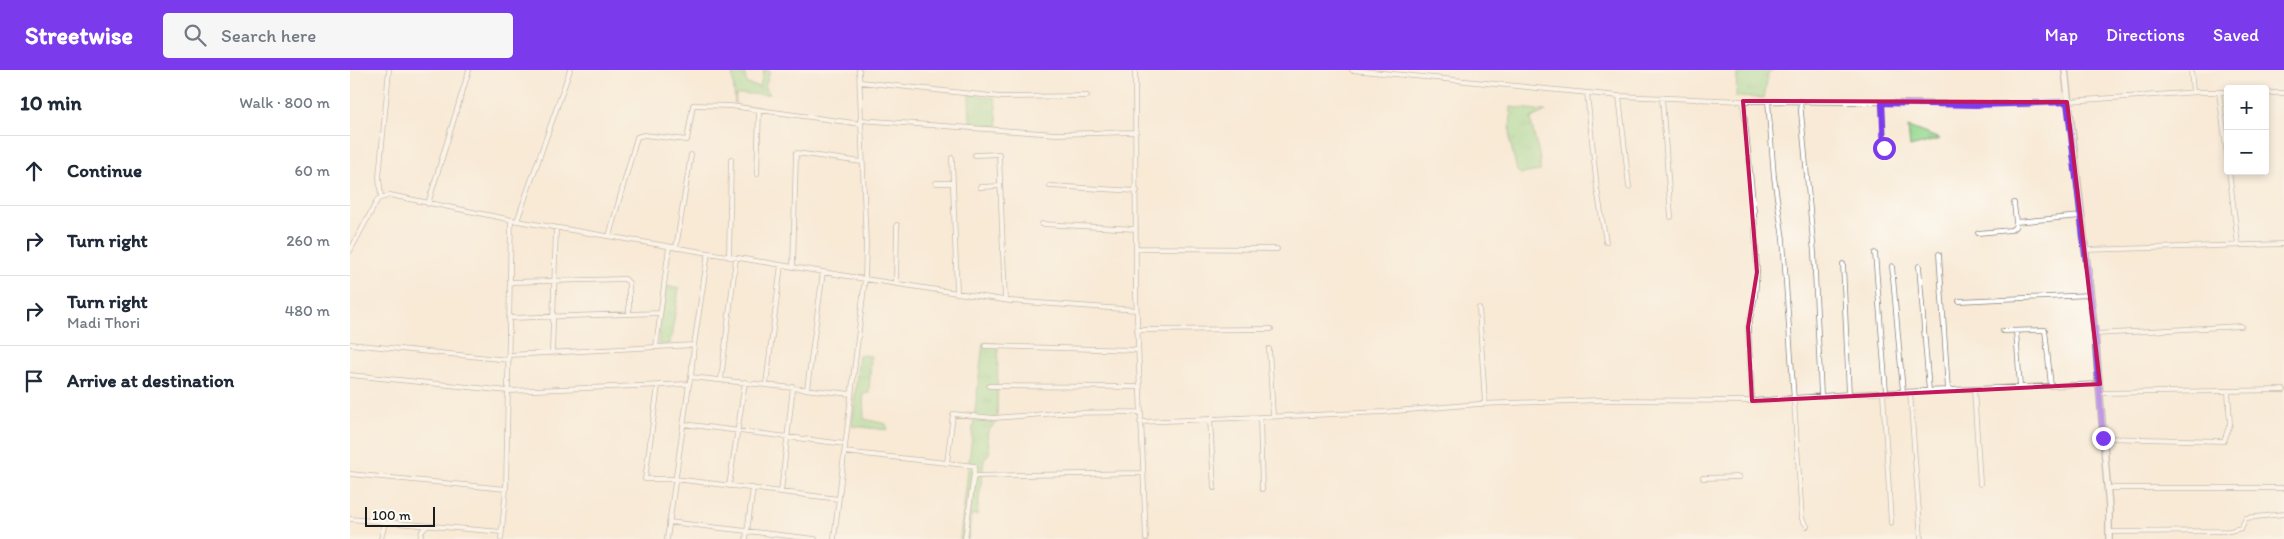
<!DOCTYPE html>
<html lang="en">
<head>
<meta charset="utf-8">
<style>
	:root { --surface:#fff; --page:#f6f6f7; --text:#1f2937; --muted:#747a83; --line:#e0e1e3; --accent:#7c3aed }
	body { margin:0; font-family:Itim,sans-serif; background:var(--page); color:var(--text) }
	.controls { position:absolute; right:15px; top:15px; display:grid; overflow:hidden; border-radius:5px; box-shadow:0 2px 8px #0003 }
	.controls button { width:45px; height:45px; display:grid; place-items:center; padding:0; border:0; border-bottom:1px solid var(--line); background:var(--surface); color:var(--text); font:25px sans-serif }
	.scale { position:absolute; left:15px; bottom:12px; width:70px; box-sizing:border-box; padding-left:5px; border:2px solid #1c1c1c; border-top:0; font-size:14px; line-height:18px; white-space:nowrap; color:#1c1c1c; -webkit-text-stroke:4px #fdfcf7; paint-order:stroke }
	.stop { position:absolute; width:15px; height:15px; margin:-11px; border:4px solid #7c3aed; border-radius:50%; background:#fff }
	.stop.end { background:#7c3aed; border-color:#fff; box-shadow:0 1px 5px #0008 }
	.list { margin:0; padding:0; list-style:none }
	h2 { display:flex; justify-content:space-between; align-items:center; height:65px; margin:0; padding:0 20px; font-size:21px }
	h2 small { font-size:16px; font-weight:400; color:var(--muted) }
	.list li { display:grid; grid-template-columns:32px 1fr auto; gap:15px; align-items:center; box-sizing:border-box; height:70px; padding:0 20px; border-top:1px solid var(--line) }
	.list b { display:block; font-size:19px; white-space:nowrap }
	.list p { margin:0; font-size:16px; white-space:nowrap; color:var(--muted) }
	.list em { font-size:16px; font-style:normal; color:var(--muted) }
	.icon { flex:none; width:28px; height:28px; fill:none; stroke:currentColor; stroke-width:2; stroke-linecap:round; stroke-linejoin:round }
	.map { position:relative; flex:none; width:1934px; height:469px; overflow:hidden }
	header { display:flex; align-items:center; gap:30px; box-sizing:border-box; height:70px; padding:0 25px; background:var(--accent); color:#fff }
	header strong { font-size:24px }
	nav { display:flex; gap:28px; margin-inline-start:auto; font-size:18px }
	.search { width:350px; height:45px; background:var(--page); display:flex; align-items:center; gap:12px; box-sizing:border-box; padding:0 18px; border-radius:5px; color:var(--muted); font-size:19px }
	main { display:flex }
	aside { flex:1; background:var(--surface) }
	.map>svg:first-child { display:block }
	.grass { fill:url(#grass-tufts); stroke:#597a56 }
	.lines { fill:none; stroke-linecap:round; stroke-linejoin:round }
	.street-casing { stroke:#8a8379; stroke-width:5.5 }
	.secondary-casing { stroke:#8a8379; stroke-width:8 }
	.street { stroke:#fff; stroke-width:4 }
	.secondary { stroke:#fff; stroke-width:5.5 }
	.route { stroke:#7c3aed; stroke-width:6 }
	.marked { fill:none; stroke:#c2185b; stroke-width:4; stroke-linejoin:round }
</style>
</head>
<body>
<header>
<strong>Streetwise</strong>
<div class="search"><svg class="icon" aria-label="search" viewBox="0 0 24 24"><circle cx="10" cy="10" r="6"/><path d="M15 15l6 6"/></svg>Search here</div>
<nav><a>Map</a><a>Directions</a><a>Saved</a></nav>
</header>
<main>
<aside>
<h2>10 min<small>Walk · 800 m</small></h2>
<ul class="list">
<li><svg class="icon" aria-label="ahead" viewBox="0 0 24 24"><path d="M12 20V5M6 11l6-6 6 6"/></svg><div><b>Continue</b></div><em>60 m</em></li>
<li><svg class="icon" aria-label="right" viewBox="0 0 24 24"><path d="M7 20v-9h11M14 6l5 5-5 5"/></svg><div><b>Turn right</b></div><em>260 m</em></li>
<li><svg class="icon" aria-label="right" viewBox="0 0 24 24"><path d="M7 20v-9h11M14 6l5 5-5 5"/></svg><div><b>Turn right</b><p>Madi Thori</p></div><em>480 m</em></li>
<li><svg class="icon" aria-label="arrive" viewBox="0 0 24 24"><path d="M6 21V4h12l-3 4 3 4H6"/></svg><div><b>Arrive at destination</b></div></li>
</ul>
</aside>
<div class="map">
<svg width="1934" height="469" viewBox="0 0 1934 469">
	<defs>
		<pattern id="grass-tufts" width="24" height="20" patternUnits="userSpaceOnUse" patternTransform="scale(1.25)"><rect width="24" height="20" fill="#96d890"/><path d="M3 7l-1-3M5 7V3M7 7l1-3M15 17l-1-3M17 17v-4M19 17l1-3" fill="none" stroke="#81b97c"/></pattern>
	</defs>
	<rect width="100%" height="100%" fill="#fdfcf7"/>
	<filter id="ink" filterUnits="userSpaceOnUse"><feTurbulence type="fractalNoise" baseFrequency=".02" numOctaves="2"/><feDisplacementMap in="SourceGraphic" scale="10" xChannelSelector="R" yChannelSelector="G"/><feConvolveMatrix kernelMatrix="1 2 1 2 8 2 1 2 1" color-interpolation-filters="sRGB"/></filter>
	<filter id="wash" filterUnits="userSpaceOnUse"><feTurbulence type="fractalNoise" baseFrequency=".0096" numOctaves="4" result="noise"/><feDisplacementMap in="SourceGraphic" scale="20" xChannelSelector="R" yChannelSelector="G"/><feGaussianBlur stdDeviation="1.12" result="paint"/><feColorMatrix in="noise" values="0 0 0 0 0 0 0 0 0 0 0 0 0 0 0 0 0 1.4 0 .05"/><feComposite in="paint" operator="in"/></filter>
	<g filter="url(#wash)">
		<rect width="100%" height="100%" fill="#f8ead6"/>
		<path class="grass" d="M 382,0 L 394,0 L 397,14 L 410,17 L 414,0 L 420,1 L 415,17 L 420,24 C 408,26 397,22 386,25 L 385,34 Z
			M 1391,0 L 1422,0 L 1418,5 L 1414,28 L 1386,27 L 1387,4 Z
			M 619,24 L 645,28 L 648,56 L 620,55 Z
			M 1161,37 L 1196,41 L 1181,48 C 1182,65 1192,84 1190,101 L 1171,104 L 1167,101 L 1160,71 Z
			M 1558,57 L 1590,69 L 1560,77 Z
			M 313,216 L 329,218 L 320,274 L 308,275 Z
			M 633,273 L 648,274 L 647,351 L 637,363 L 640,382 L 634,390 L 627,445 L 621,445 L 618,469 L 610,469 Z
			M 509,285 L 521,286 L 519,323 L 513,324 L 514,349 L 536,354 L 538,360 L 502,356 Z"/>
	</g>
	<g filter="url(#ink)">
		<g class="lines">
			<g class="street-casing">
				<path id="street" d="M 785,0 L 786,224 L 796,469
					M 1002,0 L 1269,26 L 1393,31 L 1676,34 L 1848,22 L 1878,22
					M 1841,0 L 1843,22
					M 510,12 L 651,27 L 737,26
					M 1869,22 L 1878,94
					M 1237,23 L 1247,119 L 1256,172
					M 1915,23 L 1934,23
					M 1269,26 L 1279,117
					M 1312,28 L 1321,147
					M 1393,31 L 1404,141 L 1407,202 L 1405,227 L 1398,257 L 1402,331
					M 1418,31 L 1424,107 L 1433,169 L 1452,449 L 1457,456
					M 1450,31 L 1464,183 L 1471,325
					M 1532,33 L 1534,78
					M 510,50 L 706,64 L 786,62
					M 625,85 L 649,84 L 655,230
					M 602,88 L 607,223
					M 1879,101 L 1888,174
					M 407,104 L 409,41
					M 586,113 L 603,113
					M 700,116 L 787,121
					M 630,117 L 650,116
					M 31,127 L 29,107 L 39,0
					M 1664,133 L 1666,152
					M 78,134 L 119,0
					M 167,151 L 220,0
					M 692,154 L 786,159
					M 1628,163 L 1661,160 L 1665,157 L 1666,152 L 1731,146
					M 259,166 L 287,67 L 294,65 L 337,70 L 343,35 L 381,36 L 511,54
					M 326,178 L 341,85
					M 786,178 L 927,179
					M 1734,180 L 1934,174
					M 0,181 L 28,129 L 40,125 L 167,151 L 515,209 L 660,231 L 787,240
					M 1525,183 L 1536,322
					M 1589,184 L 1598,320
					M 379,187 L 381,89
					M 1493,194 L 1499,324
					M 1542,196 L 1553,322
					M 1569,196 L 1579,321
					M 443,197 L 446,83 L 512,92
					M 160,212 L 275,209 L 279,213 L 279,244
					M 546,214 L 547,155
					M 1609,231 L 1740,225
					M 1129,238 L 1135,333
					M 159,248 L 310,243
					M 787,260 L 921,259
					M 1653,261 L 1695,260 L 1701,316
					M 1666,261 L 1670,317
					M 1745,264 L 1891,256
					M 0,274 L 159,290
					M 344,275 L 358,183
					M 635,276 L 788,280
					M 306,277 L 319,177
					M 919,279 L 923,346
					M 202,283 L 206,158
					M 159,285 L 344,275 L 341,307
					M 0,305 L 158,321 L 339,314 L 341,307 L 501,324
					M 371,309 L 386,188
					M 416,314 L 431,195
					M 308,316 L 295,409 L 325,409 L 489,429
					M 639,316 L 789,317
					M 457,319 L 473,202
					M 1624,319 L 1630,414
					M 1560,322 L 1571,469
					M 1533,323 L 1541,453
					M 1750,323 L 1934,320
					M 910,347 L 912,419
					M 860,349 L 864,418
					M 790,352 L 1034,342 L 1129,334 L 1252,330 L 1402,331 L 1499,324 L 1749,314
					M 333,354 L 495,374
					M 1753,368 L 1874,371 L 1880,354 L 1878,321
					M 494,382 L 597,393 L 603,344 L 644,348 L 707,343 L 790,342
					M 597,393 L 625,396 L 615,469
					M 0,404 L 156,419
					M 624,406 L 793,403
					M 1353,408 L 1389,407
					M 379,416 L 395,312
					M 1757,418 L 1934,418
					M 431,422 L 443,317
					M 0,449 L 152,462
					M 319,452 L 465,469
					M 1760,462 L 1880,461 L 1891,458 L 1896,448 L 1934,444
					M 31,469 L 35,452
					M 70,469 L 72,461 L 77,456
					M 151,469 L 156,419 L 161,150
					M 317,469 L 339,314
					M 396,469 L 403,418
					M 484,469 L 515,209 L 516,174 L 509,0"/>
			</g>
			<g class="secondary-casing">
				<path id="secondary" d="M 1715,0 L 1745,264 L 1759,438 L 1759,469"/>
			</g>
			<use href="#street" class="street"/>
			<use href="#secondary" class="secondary"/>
		</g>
	</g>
	<g class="lines" filter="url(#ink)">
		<path class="route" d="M 1534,78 L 1532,33 L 1626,35 L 1717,32 L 1745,264 L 1753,368"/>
	</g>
	<path d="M0 0H1934V469H0ZM 1393,31 L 1717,32 L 1750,314 L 1402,331 L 1398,257 L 1407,202 Z" fill="#f8ead6" fill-opacity=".55" fill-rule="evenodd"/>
	<path class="marked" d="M 1393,31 L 1717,32 L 1750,314 L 1402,331 L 1398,257 L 1407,202 Z"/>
</svg>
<div class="controls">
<button>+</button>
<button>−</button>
</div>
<div class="scale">100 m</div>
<div class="stop" style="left:1534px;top:78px"></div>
<div class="stop end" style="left:1753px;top:368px"></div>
</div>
</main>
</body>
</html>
